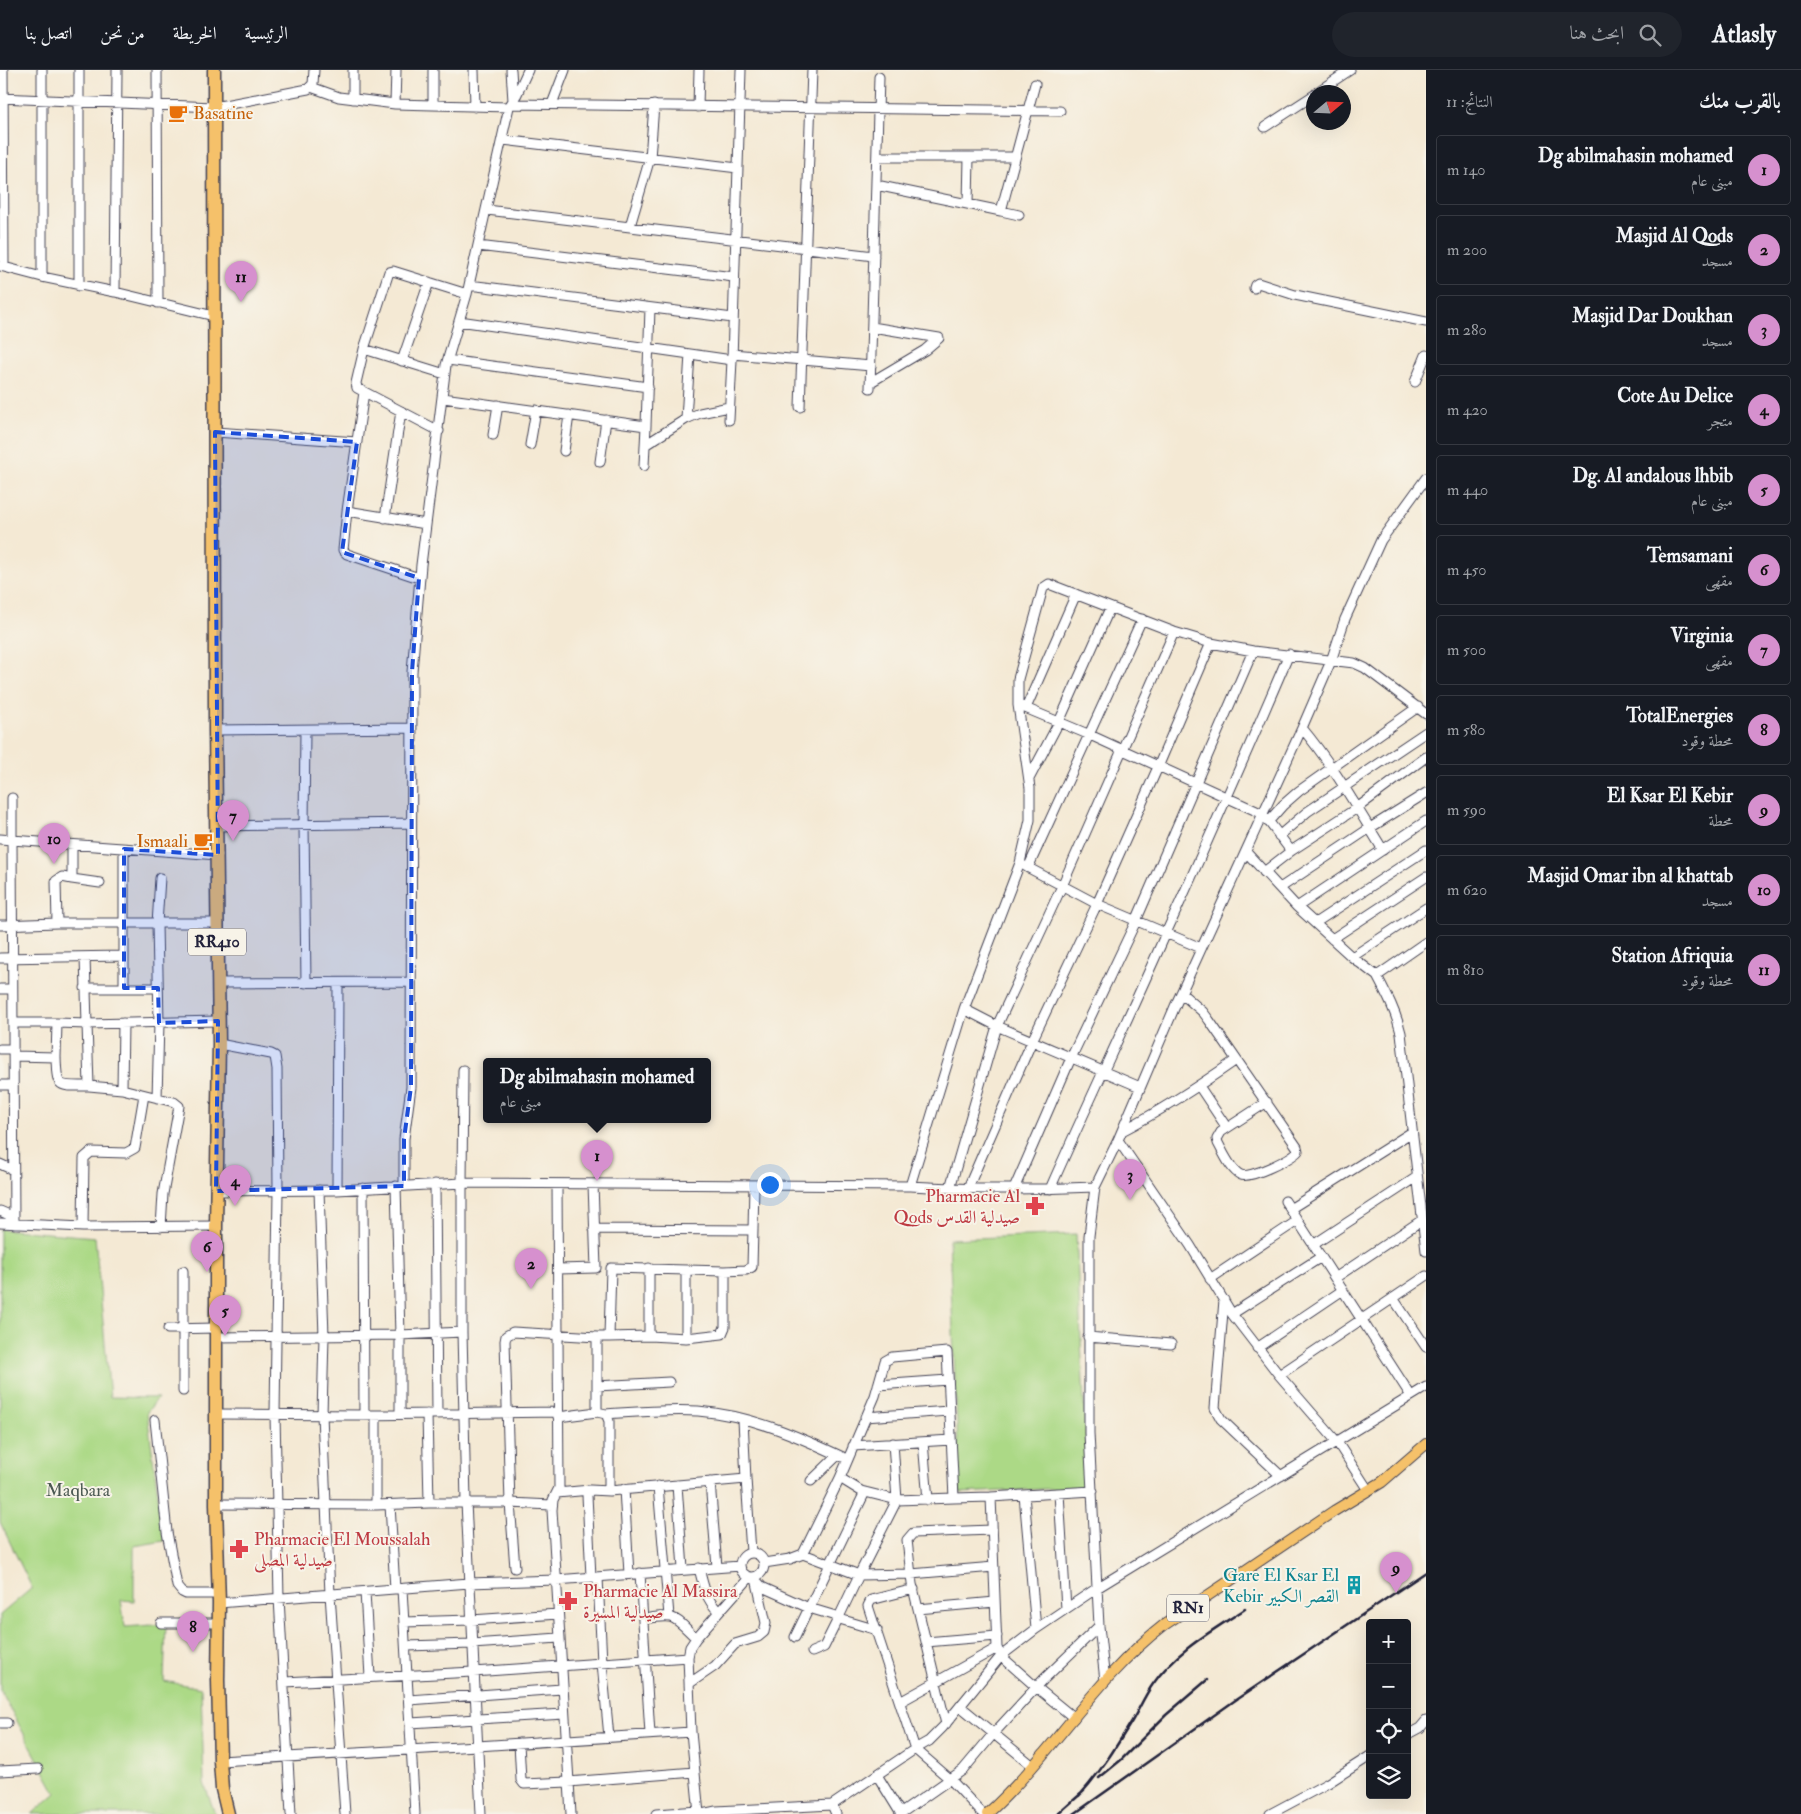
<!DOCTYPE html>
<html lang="ar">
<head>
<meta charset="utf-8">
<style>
	:root { --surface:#171b24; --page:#20242c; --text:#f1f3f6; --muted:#9ea1a6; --line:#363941; --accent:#d690ce }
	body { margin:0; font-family:"IM FELL Double Pica",Amiri,serif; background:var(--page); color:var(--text); direction:rtl }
	.controls { position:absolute; right:15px; bottom:15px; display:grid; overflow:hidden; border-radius:5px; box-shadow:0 5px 20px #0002 }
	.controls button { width:45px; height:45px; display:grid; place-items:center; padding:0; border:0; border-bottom:1px solid var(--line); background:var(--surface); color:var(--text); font:25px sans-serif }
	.compass { position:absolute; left:1306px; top:15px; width:45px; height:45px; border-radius:50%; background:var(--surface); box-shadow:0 5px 20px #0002; rotate:71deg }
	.you { position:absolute; left:769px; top:1114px; width:18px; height:18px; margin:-12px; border:4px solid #fff; border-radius:50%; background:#1a73e8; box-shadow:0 0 0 8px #1a73e833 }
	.badge { display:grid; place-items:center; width:32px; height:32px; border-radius:50%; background:var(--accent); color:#111; font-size:16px; font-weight:700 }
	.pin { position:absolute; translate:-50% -41px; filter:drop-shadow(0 1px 2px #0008) }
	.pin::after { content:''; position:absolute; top:26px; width:18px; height:15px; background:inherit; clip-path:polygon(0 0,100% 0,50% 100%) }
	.popup { position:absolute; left:483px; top:988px; width:228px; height:65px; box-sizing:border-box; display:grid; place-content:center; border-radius:5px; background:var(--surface); filter:drop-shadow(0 1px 4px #0005); font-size:16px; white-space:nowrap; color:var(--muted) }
	.popup b { font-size:19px; color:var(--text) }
	.popup::after { content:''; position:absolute; left:50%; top:100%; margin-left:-10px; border:10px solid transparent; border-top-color:var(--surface) }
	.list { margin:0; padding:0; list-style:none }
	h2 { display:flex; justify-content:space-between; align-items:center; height:65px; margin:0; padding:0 20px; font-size:21px }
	h2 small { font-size:16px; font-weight:400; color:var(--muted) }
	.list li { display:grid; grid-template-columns:32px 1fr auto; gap:15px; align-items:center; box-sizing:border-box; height:70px; margin:0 10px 10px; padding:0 10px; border:1px solid var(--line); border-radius:5px }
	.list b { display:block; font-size:19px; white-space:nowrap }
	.list p { margin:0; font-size:16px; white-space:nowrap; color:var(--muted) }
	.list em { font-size:16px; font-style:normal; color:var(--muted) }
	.icon { flex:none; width:28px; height:28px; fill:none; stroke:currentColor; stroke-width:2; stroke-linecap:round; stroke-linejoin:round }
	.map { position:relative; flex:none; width:1426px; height:1744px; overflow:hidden; direction:ltr }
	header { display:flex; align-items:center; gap:30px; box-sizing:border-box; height:70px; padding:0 25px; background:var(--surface); border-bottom:1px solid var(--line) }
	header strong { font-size:24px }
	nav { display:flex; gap:28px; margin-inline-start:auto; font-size:18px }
	.search { width:350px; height:45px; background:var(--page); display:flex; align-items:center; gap:12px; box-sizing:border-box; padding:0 18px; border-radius:28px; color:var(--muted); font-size:19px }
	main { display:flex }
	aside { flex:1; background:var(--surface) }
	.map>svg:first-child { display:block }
	.green { fill:#acd986; stroke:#677e60 }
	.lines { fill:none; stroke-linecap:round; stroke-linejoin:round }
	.minor-casing { stroke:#424052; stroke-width:11 }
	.major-casing { stroke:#424052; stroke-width:12 }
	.highway-casing { stroke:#424052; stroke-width:15 }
	.minor { stroke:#fff; stroke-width:9 }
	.major { stroke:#f5c16b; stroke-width:10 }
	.highway { stroke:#f5c16b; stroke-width:12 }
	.rail { stroke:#22223b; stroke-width:2.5 }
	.marked { fill:#1d4ed8; fill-opacity:0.2; stroke:#1d4ed8; stroke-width:4; stroke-dasharray:10 6; stroke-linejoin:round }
	.labels { text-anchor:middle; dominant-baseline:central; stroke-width:4; stroke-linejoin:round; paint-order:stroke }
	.shield { fill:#f7f3e8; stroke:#62616f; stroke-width:1 }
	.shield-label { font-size:16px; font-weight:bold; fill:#22223b }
	.food-label { font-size:18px; fill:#c56008; stroke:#f7f3e8; text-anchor:start }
	.health-label { font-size:18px; fill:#be3a42; stroke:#f7f3e8; text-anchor:start }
	.park-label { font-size:18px; fill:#4b5952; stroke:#f7f3e8 }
	.culture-label { font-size:18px; fill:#0d838f; stroke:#f7f3e8; text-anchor:end }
</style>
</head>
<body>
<header>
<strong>Atlasly</strong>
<div class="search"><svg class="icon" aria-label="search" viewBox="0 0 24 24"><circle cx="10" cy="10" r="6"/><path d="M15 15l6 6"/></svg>ابحث هنا</div>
<nav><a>الرئيسية</a><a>الخريطة</a><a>من نحن</a><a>اتصل بنا</a></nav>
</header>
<main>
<aside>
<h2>بالقرب منك<small>النتائج: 11</small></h2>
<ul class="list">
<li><span class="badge">1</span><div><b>Dg abilmahasin mohamed</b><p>مبنى عام</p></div><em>140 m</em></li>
<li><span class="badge">2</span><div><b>Masjid Al Qods</b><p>مسجد</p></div><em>200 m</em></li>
<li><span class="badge">3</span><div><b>Masjid Dar Doukhan</b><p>مسجد</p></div><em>280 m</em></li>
<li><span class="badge">4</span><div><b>Cote Au Delice</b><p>متجر</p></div><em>420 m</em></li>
<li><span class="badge">5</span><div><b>Dg. Al andalous lhbib</b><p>مبنى عام</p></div><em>440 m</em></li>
<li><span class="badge">6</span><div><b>Temsamani</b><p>مقهى</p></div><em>450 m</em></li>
<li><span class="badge">7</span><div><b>Virginia</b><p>مقهى</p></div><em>500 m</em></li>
<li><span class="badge">8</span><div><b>TotalEnergies</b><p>محطة وقود</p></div><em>580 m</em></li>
<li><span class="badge">9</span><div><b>El Ksar El Kebir</b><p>محطة</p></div><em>590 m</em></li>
<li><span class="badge">10</span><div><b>Masjid Omar ibn al khattab</b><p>مسجد</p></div><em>620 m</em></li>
<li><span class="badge">11</span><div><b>Station Afriquia</b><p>محطة وقود</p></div><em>810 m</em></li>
</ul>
</aside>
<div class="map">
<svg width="1426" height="1744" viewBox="0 0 1426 1744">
	<rect width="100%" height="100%" fill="#f7f3e8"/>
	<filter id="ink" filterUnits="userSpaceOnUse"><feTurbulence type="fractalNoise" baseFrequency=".02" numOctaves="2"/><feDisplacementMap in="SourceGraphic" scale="10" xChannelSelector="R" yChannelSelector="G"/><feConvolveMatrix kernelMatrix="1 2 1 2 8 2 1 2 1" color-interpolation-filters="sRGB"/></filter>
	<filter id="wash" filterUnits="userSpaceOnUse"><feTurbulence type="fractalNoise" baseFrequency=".0096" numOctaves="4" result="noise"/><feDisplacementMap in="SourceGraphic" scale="20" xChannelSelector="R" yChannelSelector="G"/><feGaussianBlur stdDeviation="1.12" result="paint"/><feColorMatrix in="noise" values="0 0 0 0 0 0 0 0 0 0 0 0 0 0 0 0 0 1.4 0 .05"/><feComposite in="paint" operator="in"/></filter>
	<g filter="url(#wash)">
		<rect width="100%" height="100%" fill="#f4e9d4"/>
		<path class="green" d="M 0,1159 L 95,1167 L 110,1327 L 158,1328 L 147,1342 L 164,1471 L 134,1476 L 134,1531 L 121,1530 L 125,1557 L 166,1554 L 164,1611 L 201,1618 L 204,1713 L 215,1744 L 32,1744 L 56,1723 L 0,1620 L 0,1545 L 32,1518 L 0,1452 Z
			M 1076,1164 L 1088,1417 L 960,1423 L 949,1169 Z"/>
	</g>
	<g filter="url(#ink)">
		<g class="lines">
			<g class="minor-casing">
				<path id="minor" d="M 3,0 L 4,197
					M 42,0 L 42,207
					M 79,0 L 79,216
					M 157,0 L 158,233
					M 396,0 L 395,34 L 509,37
					M 433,0 L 433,35
					M 474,0 L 475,37
					M 511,0 L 513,31
					M 311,17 L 339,27 L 395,34
					M 1317,22 L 1350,0
					M 0,28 L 214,37 L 308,19 L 313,14 L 314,0
					M 353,29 L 353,0
					M 511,34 L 1060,41
					M 552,34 L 565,0
					M 698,37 L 699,0
					M 1265,57 L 1314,25
					M 503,70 L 738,98
					M 877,87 L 1015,87
					M 876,115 L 1001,141
					M 968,134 L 969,87
					M 487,140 L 874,186
					M 1019,145 L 1001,141 L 1035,14
					M 630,156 L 650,88 L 654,35
					M 478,176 L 734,207
					M 0,196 L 42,207 L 115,222 L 214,246
					M 469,215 L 733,248
					M 1254,218 L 1255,215 L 1258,213 L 1295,225 L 1426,252
					M 115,222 L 117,0
					M 459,251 L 732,290 L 741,0
					M 364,279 L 445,304
					M 732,284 L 871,296
					M 448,290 L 648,317
					M 402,291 L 429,212
					M 871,312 L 925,280 L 939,268 L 872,257
					M 1415,312 L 1426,285
					M 870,318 L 879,7
					M 364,322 L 347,441 L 343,480 L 347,484 L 419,508
					M 443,328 L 646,356 L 644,396
					M 800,337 L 812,0
					M 686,349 L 690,284
					M 729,350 L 732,290
					M 646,356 L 650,238
					M 439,361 L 357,318 L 356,313 L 364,279 L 389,202 L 393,201 L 467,224
					M 215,362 L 357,372
					M 493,365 L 498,335
					M 530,375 L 536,340
					M 645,375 L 686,349 L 700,343 L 729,337
					M 564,381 L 569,345
					M 600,392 L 606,350
					M 347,441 L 426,454
					M 385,448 L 401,341
					M 1018,635 L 1090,665 L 1263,744 L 1291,781
					M 1026,638 L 1076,524
					M 1302,658 C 1333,695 1357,738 1383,780
					M 215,660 L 411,658
					M 305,660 L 304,755 L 306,913
					M 1029,709 L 1059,652 L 1110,538
					M 1268,752 L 1283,735 L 1299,721 L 1418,637
					M 217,756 L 411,753
					M 1279,766 L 1307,742 L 1426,662
					M 0,769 L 12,770 L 12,728
					M 72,776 L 72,809 L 100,813
					M 1246,782 L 1297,837 L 1352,887 L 1377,906
					M 1025,796 L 1097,834 L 1201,878
					M 1028,798 L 1142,549
					M 1264,802 L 1291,781 L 1357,738 L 1426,687
					M 1280,818 L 1370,758 L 1426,723
					M 1297,837 L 1426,751
					M 57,853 L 217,853
					M 1315,853 L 1426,780
					M 0,855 L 57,853 L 56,811 L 62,807 L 72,809
					M 1332,869 L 1426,807
					M 1426,872 L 1377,906 C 1387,925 1396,942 1401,963 L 1426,1181
					M 1352,887 L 1426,838
					M 0,888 L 123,886
					M 219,913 L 410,912
					M 85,918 L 124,918 L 124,779
					M 124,918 L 158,918
					M 0,919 L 12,919
					M 1181,923 L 1203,942 L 1209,950 L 1297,1077 L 1298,1081 C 1291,1089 1250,1109 1241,1105 C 1231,1101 1223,1082 1218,1073 L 1217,1069 L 1221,1062 L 1267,1032
					M 964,939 L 997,956 L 1140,1017
					M 13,953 L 57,953 L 56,987 L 14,986
					M 57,953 L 87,954 L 85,887
					M 219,974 L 271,984 L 275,986 L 277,999 L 278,1120 L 275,1345 L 279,1528 L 291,1744
					M 0,979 L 13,979
					M 56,987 C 57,1019 57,1016 89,1016 L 87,954 L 218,951
					M 0,1015 L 13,1015
					M 89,1016 L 122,1019 L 123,953
					M 1199,1016 L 1227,1058
					M 122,1019 L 174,1032 L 179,1036 L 163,1124 L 161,1157
					M 157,1028 L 159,953 L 157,854 L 160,808
					M 1122,1061 C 1162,1040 1199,1016 1236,990
					M 1118,1070 L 1176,934 L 1302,658 L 1331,591 L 1345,549 L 1381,470 L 1426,408
					M 0,1094 L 13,1100
					M 435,1114 L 437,1344
					M 557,1114 L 559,1418 L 553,1430 L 552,1440 L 571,1744
					M 396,1116 L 400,1265 L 400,1344
					M 404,1116 L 404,1069 L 411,1017 L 412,602 L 421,495 L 446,295 L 467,224 L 509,37 L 517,24 L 528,0
					M 910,1116 L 964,939 L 1020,793 L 1030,750 L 1030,718 L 1018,635 L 1018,609 L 1043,518 L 1049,514 L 1174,562 L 1211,573
					M 363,1118 L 364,1345
					M 950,1118 L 997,956 L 1062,816 L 1174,562
					M 1014,1119 L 1071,988 L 1136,851 L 1253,581
					M 1050,1119 C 1088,1033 1129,947 1167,861 C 1209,769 1249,677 1289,584
					M 319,1120 L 324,1266 L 322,1345 L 326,1434 L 330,1524 L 345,1744
					M 337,1120 L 338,914
					M 967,1120 L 1032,971 L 1097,834 L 1158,697 L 1211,573 L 1253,581 L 1354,593 L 1365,598 L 1426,644
					M 216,1121 L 337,1120 L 462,1113 L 463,1000
					M 1285,1131 L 1411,1326
					M 1290,1139 L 1412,1062
					M 0,1141 L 14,1147
					M 0,1153 L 83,1157 L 216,1156
					M 14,1154 L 12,770 L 218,785
					M 83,1157 L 84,1088 L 91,1082 L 126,1083 L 135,1078 L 144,1025
					M 594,1159 L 753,1160 L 754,1115
					M 1313,1175 L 1417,1107
					M 558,1199 L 596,1198 L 593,1114
					M 725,1201 L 746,1200 L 752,1197 L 753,1160
					M 1335,1208 L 1422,1150
					M 1210,1209 L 1297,1151
					M 1393,1228 L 1426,1277
					M 1224,1230 L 1215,1338 L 1221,1349 L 1281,1406
					M 1232,1244 L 1321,1187
					M 168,1259 L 215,1258
					M 649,1266 L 649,1198
					M 216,1267 L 400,1265 L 462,1262
					M 597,1267 L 609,1267 L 611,1198 L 725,1201 L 725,1257 L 722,1264 L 686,1268 L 686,1201
					M 609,1267 L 649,1266 L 686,1268
					M 1088,1267 L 1171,1274
					M 1257,1278 L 1343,1220
					M 1279,1305 L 1426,1206
					M 878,1315 L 948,1310
					M 597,1316 L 669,1312
					M 183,1321 L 183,1201
					M 217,1344 L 364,1345 L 558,1342
					M 427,1344 L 429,1433
					M 606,1344 C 636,1342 668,1339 698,1341 C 751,1345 800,1367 847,1389
					M 376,1345 L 376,1435
					M 558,1347 L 597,1342 L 606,1344 L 609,1351 L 609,1421 L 746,1409 L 751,1482
					M 865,1347 L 949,1341
					M 155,1350 L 167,1462 L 177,1516 L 182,1522 L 186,1524 L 219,1524
					M 743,1350 L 746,1409
					M 923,1372 L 928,1430
					M 893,1373 L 897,1430 L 859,1505 L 911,1504 L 994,1497
					M 853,1376 L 951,1370
					M 811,1411 L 838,1385
					M 710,1412 L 717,1497
					M 677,1415 L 683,1499
					M 658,1416 L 669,1546
					M 624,1419 L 629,1504
					M 557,1423 L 590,1420
					M 1059,1423 L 1066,1539
					M 1024,1425 L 1036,1559
					M 991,1427 L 1093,1421
					M 216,1434 L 376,1435 L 429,1433 L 510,1433 L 505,1271 L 506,1266 L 513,1262 L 597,1267 L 597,1342
					M 390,1435 L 395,1519
					M740 1495a12 12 0 1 1 24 0a12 12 0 1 1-24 0Z
					M 803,1484 L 840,1408
					M 764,1493 L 790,1489 L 803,1484 L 859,1505 L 839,1547 L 843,1550 L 877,1560
					M 515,1498 L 510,1433 L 552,1435
					M 699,1498 C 703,1515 706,1529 718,1541
					M 640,1503 L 650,1664
					M 591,1507 L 587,1425 L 590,1420 L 609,1421
					M 598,1507 L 602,1593 L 609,1667
					M 753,1507 L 762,1517 L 809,1538 L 839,1547 L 824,1577 L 812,1582
					M 402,1519 L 415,1744
					M 914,1519 L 871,1530 L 868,1536 L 915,1679 L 929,1671 L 943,1657 L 1001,1586 L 1036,1617 L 1074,1648
					M 365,1522 L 370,1607
					M 219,1533 L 469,1513 L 556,1510 L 740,1496
					M 918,1539 L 995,1532
					M 643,1549 C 676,1544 672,1545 696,1568
					M 404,1552 L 471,1550 L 558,1544
					M 161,1553 L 218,1553
					M 795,1567 L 865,1422
					M 926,1572 L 997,1566
					M 406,1576 L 472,1574 L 559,1568
					M 997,1578 L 1001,1586 L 1036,1559 L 1097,1518 L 1426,1317
					M 1105,1611 L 1099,1556 L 1089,1363 L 1089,1166 L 1095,1117 L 1118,1070 L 1190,1175 L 1232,1244 L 1279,1305 L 1337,1372 L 1368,1420
					M 285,1612 L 473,1602 L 688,1587
					M 690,1613 L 715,1596 L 735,1574 L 758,1567 L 764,1562 L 766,1553 L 757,1513
					M 409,1630 L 562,1619
					M 900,1632 L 997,1578 L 991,1427 L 954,1428 L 947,1282 L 892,1287 L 885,1291 L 875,1326 L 840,1408 L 861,1421 L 897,1430 L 954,1428
					M 960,1636 L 1033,1696
					M 0,1653 L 7,1653
					M 410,1653 L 564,1644
					M 946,1654 L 912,1514 L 907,1470 L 913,1463 L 992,1460
					M 1407,1665 L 1420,1658 L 1426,1651
					M 519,1673 L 521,1710 L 524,1714 L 568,1712 L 695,1702
					M 220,1691 L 477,1676 L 691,1662
					M 0,1701 L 38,1699
					M 877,1705 L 901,1744
					M 481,1744 L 466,1432 L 462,1262 L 462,1113 L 910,1116 C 972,1120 1033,1120 1095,1117
					M 656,1744 L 698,1741
					M 699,1744 L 691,1662 L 688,1587 L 690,1577 L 696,1568 L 750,1507
					M 702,1744 L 716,1741 L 832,1735
					M 836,1744 L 832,1735 L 915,1679 L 951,1710 L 983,1744
					M 900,1744 L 963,1700 L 994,1663 L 1044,1609 L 1099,1556
					M 1270,1744 L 1328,1713 L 1370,1686"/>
			</g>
			<g class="major-casing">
				<path id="major" d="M 987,1744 C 1051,1686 1095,1608 1164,1555 L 1334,1441 L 1382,1412 L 1426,1374"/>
			</g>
			<g class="highway-casing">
				<path id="highway" d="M 214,0 L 215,660 L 219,974 L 216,1156 L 216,1434 L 219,1533 L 218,1610 L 220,1691 L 222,1719 L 228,1744"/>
			</g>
			<use href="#minor" class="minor"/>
			<use href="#major" class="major"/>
			<use href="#highway" class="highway"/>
			<path class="rail" d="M 1099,1708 L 1121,1690 L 1166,1645 L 1207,1610
				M 1079,1726 C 1100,1703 1116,1677 1132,1651 C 1139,1639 1145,1625 1153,1614 C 1176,1581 1212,1561 1245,1539
				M 1058,1744 L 1084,1721
				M 1074,1744 L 1237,1629 L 1426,1502"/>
		</g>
	</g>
	<path class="marked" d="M 215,362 L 357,372 L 342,482 L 419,508 L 412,602 L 411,1017 L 404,1069 L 404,1116 L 216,1121 L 218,951 L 159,953 L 158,918 L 124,918 L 124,779 L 218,785 Z"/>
	<defs>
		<g id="cafe-bare" transform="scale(1.5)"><path d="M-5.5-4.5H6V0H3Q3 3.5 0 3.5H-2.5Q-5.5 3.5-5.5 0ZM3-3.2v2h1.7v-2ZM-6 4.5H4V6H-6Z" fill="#e8710a" stroke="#f7f3e8" stroke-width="2.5" paint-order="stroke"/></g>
		<g id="pharmacy-bare" transform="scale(1.5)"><path d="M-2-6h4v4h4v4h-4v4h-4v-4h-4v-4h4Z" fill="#e0444e" stroke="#f7f3e8" stroke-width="2.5" paint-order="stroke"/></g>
		<g id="building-bare" transform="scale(1.5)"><path d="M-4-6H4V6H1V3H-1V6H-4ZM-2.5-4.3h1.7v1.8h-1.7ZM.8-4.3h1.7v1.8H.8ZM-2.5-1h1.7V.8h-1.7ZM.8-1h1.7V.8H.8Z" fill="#0f9aa8" stroke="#f7f3e8" stroke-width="2.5" paint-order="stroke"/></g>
	</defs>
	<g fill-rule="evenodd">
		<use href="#cafe-bare" x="178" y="43"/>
		<use href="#cafe-bare" x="203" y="771"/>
		<use href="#pharmacy-bare" x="1035" y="1136"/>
		<use href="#pharmacy-bare" x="239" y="1479"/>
		<use href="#building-bare" x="1354" y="1515"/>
		<use href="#pharmacy-bare" x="568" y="1531"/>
	</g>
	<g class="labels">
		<g class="shield">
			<rect x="188" y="858.5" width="58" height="27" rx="4"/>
			<rect x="1167" y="1524.5" width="42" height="27" rx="4"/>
		</g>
		<g class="shield-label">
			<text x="217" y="872">RR410</text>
			<text x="1188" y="1538">RN1</text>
		</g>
		<g class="food-label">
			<text x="193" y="43">Basatine</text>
			<text x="188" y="771" text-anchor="end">Ismaali</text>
		</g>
		<g class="health-label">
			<text x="1020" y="1126" text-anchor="end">Pharmacie Al<tspan x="1020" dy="21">Qods صيدلية القدس</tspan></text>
			<text x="254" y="1469">Pharmacie El Moussalah<tspan x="254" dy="21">صيدلية المصلى</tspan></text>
			<text x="583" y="1521">Pharmacie Al Massira<tspan x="583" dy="21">صيدلية المسيرة</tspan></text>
		</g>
		<g class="park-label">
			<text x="78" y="1420">Maqbara</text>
		</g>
		<g class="culture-label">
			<text x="1339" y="1505">Gare El Ksar El<tspan x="1339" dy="21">Kebir القصر الكبير</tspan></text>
		</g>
	</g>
</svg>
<div class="controls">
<button>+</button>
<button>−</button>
<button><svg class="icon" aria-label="locate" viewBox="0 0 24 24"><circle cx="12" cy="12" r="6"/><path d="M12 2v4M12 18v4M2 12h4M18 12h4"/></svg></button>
<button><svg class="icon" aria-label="layers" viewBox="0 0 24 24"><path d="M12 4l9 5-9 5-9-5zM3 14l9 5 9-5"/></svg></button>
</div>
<svg class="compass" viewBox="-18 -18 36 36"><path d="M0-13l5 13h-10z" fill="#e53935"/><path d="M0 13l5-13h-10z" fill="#9ea1a6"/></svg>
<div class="you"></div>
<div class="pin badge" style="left:597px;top:1111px">1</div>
<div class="popup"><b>Dg abilmahasin mohamed</b>مبنى عام</div>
<div class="pin badge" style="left:531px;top:1219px">2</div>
<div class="pin badge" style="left:1130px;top:1130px">3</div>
<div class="pin badge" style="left:235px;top:1136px">4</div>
<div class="pin badge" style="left:225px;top:1266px">5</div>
<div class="pin badge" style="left:207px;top:1202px">6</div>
<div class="pin badge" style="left:233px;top:771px">7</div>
<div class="pin badge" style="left:193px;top:1582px">8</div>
<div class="pin badge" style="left:1396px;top:1523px">9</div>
<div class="pin badge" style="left:54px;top:794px">10</div>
<div class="pin badge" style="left:241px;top:232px">11</div>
</div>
</main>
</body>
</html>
